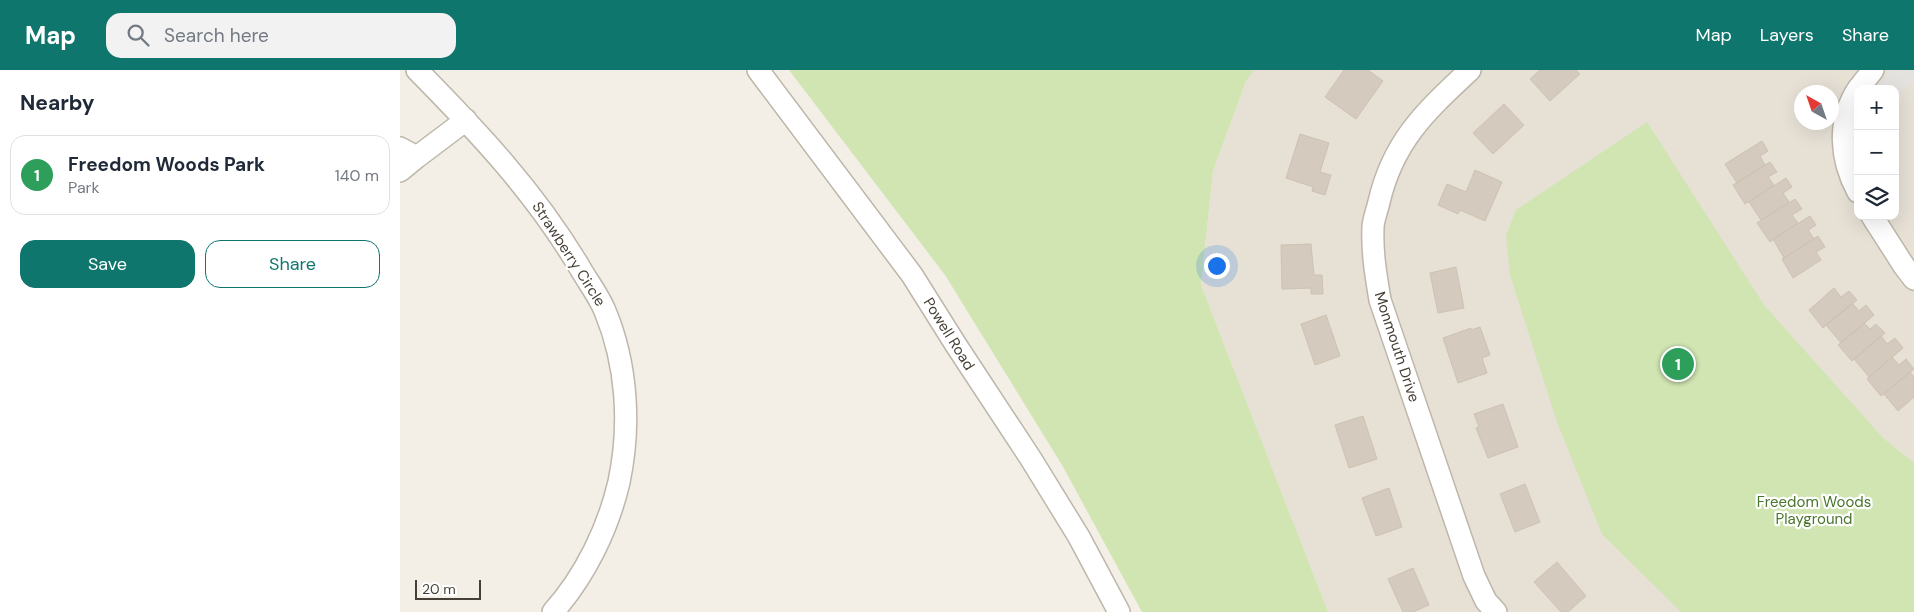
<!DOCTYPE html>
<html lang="en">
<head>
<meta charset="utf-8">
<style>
	:root { --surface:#fff; --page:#f2f2f3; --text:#1f2937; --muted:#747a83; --line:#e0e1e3; --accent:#0f766e }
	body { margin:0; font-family:"DM Sans",sans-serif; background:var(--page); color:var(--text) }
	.controls { position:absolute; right:15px; top:15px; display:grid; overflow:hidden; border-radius:10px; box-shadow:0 5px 20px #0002 }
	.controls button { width:45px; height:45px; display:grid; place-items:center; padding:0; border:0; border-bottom:1px solid var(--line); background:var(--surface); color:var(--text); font:25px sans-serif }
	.compass { position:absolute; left:1394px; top:15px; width:45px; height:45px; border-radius:50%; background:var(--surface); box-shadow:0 5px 20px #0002; rotate:320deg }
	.scale { position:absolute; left:15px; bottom:12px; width:66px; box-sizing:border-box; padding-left:5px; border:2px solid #463f36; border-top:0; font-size:14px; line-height:18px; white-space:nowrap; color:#463f36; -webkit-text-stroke:4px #fff; paint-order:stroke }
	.you { position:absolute; left:816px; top:195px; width:18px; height:18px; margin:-12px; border:4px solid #fff; border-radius:50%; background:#1a73e8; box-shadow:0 0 0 8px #1a73e833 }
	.badge { display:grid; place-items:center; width:32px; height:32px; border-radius:50%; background:var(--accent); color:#fff; font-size:16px; font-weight:700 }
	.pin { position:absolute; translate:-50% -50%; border:2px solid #fff; box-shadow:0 1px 5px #0006 }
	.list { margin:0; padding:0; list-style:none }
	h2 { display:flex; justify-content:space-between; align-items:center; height:65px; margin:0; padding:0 20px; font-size:21px }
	h2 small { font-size:16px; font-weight:400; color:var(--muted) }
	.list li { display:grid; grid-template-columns:32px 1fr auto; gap:15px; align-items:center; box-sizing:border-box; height:80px; margin:0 10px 10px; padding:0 10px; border:1px solid var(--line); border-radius:15px }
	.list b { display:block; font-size:19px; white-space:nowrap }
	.list p { margin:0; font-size:16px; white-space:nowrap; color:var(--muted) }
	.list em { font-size:16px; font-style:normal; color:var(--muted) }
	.actions { display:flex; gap:10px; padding:15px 20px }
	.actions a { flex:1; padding:11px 0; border:1px solid var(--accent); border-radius:15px; text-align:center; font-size:18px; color:var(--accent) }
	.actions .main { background:var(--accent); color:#fff }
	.icon { flex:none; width:28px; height:28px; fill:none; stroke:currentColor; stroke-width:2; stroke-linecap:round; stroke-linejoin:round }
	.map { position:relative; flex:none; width:1514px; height:542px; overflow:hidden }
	header { display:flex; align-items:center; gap:30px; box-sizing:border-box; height:70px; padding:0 25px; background:var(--accent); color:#fff }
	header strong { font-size:24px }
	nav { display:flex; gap:28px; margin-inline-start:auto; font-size:18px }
	.search { width:350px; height:45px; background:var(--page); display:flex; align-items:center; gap:12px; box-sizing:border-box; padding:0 18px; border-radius:15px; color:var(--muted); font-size:19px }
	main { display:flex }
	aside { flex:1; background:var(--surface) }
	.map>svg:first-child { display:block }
	.residential { fill:#e6e0d5; fill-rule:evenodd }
	.green { fill:#d0e5b2 }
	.parking { fill:#e4e2df }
	.building { fill:#d4cabd; stroke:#cec2b1 }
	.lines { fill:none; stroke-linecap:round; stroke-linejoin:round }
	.minor-casing { stroke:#beb6aa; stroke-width:24 }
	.minor { stroke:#fff; stroke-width:21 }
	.labels { text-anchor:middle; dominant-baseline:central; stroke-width:4.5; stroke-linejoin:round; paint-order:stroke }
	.street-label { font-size:15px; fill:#463f36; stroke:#fff }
	.park-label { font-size:15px; fill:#4a752c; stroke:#fff }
</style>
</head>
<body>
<header>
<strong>Map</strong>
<div class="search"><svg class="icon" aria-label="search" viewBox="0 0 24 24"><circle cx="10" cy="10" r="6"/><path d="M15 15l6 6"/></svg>Search here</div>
<nav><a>Map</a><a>Layers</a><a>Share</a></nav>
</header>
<main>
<aside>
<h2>Nearby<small></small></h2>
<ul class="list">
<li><span class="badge" style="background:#2e9e5b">1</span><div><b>Freedom Woods Park</b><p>Park</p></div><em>140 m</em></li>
</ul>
<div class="actions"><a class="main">Save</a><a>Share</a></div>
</aside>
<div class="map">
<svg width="1514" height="542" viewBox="0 0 1514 542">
	<rect width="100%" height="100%" fill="#f3efe7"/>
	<path class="residential" d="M 854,0 L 1514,0 L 1514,542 L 928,542 L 801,215 L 813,101 L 846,11 ZM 1458,19 L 1495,19 L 1495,146 L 1458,146 ZM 1402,22 L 1432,22 L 1432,52 L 1402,52 Z"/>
	<path class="green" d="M 389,0 L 854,0 L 846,11 L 813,101 L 801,215 L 928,542 L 742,542 L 662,395 L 545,205 Z
		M 1247,52 L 1364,235 L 1483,368 L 1514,393 L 1514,542 L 1281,542 L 1202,464 L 1157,352 L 1110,205 L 1106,166 L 1116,140 Z"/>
	<path class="parking" d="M 1492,0 L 1514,0 L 1514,10 L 1495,27 L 1495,19 L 1474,18 Z"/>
	<path class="building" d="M 944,0 L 968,0 L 983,11 L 956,49 L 925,27 Z
		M 1140,0 L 1176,0 L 1180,4 L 1150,31 L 1130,9 Z
		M 1104,34 L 1124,55 L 1093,84 L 1073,63 Z
		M 900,64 L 929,73 L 920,102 L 931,105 L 925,125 L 912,121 L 913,117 L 886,108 Z
		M 1362,71 L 1368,81 L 1360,86 L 1365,95 L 1337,113 L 1325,94 Z
		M 1370,92 L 1377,102 L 1368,107 L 1374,115 L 1345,134 L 1333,115 Z
		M 1075,100 L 1102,112 L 1085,151 L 1060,140 L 1058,144 L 1038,135 L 1047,114 L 1066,122 Z
		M 1386,108 L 1392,117 L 1383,123 L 1389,132 L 1361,150 L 1349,132 Z
		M 1395,129 L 1402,139 L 1392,145 L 1398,153 L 1370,172 L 1357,153 Z
		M 1410,146 L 1416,155 L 1408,160 L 1414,169 L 1384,188 L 1373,169 Z
		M 1418,166 L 1425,177 L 1416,182 L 1421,190 L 1393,208 L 1382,189 Z
		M 911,174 L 914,205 L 922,205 L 923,224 L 911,224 L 911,218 L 882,219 L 881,175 Z
		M 1056,197 L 1064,238 L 1038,243 L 1030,203 Z
		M 1434,218 L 1441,227 L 1449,221 L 1457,230 L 1423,258 L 1409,240 Z
		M 1452,233 L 1459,241 L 1466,235 L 1474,245 L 1441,273 L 1426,255 Z
		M 926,245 L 940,286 L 915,295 L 901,254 Z
		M 1464,253 L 1470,259 L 1476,254 L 1485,263 L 1452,291 L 1438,275 Z
		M 1080,257 L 1090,285 L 1082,288 L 1087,303 L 1058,313 L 1043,268 L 1071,258 L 1071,260 Z
		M 1481,266 L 1487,274 L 1495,268 L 1503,278 L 1469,307 L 1454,289 Z
		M 1492,287 L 1499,295 L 1506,289 L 1514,299 L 1481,326 L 1467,309 Z
		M 1510,302 L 1514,307 L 1514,327 L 1498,341 L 1484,324 Z
		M 1103,334 L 1118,377 L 1088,388 L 1076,358 L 1079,357 L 1074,344 Z
		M 963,346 L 977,389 L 949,398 L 935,355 Z
		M 1125,414 L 1140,452 L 1115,462 L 1100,424 Z
		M 989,418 L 1002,457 L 976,466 L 962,428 Z
		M 1157,492 L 1186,526 L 1168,542 L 1161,542 L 1134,512 Z
		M 1013,498 L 1029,535 L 1013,542 L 1003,542 L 988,509 Z"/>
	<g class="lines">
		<g class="minor-casing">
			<path id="minor" d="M 17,0 C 78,62 135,122 180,198 C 188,212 199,226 205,241 C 227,294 231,355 219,412 C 208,459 185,506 153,542
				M 358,0 L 512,205 L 556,275 L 631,389 L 679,467 L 719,542
				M 1070,0 C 1026,41 993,71 979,132 C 977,141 973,150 973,158 C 972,183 976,206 980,230 L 1074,506 L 1086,531 L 1096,542
				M 1458,19 C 1437,51 1440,89 1458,122
				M 1458,19 L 1473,0
				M 0,78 L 17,87 L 66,50
				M 0,101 L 17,87
				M 1472,146 L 1504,196 L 1514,209"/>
		</g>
		<use href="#minor" class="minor"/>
	</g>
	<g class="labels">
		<g class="street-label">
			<text transform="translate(169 184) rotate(57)">Strawberry Circle</text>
			<text transform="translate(549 264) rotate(58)">Powell Road</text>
			<text transform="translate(997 277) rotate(72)">Monmouth Drive</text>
		</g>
		<g class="park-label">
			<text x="1414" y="432">Freedom Woods<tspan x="1414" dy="17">Playground</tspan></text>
		</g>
	</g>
</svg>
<div class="controls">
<button>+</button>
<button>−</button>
<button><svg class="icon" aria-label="layers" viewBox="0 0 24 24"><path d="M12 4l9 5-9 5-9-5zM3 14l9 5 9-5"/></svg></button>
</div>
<svg class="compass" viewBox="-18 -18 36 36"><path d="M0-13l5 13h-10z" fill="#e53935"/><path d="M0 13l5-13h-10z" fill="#747a83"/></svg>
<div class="scale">20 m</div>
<div class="you"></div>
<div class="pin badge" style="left:1278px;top:294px;background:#2e9e5b">1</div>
</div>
</main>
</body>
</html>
